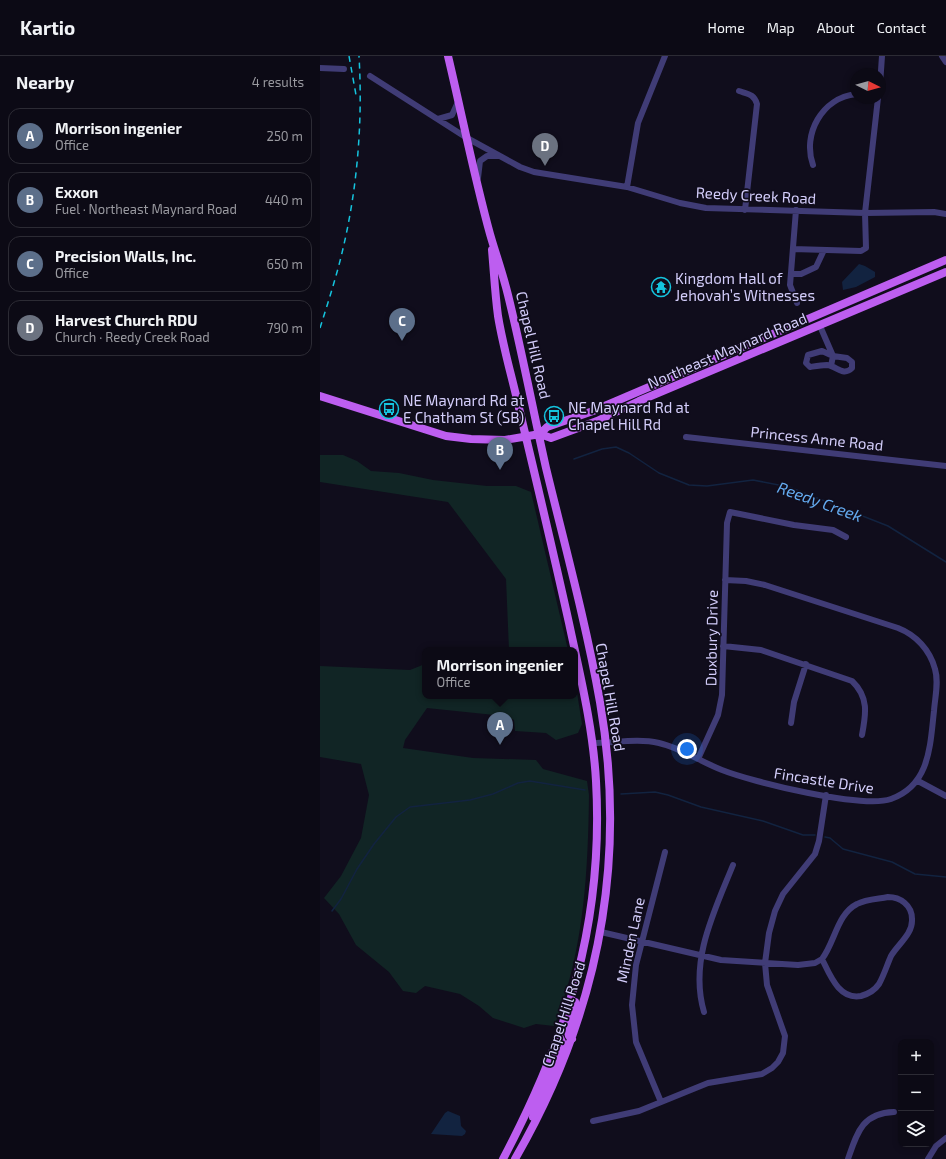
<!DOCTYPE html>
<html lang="en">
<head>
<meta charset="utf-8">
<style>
	:root { --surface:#0c0a15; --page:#1a1822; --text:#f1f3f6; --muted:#9a9aa0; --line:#2c2b34; --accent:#d93025 }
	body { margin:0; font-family:"Exo 2",sans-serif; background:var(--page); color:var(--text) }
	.controls { position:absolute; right:12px; bottom:12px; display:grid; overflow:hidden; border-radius:8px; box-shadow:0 2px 6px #0003 }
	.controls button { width:36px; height:36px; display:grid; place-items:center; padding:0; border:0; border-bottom:1px solid var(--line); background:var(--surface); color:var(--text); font:20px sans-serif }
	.compass { position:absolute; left:530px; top:12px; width:36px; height:36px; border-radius:50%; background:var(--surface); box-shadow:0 2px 6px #0003; rotate:95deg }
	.you { position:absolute; left:367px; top:693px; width:14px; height:14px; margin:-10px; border:3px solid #fff; border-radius:50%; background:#1a73e8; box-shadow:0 0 0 6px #1a73e833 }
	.badge { display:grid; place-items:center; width:26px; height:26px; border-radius:50%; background:var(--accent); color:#fff; font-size:13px; font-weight:700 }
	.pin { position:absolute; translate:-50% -33px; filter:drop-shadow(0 1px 2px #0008) }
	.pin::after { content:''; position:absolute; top:21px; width:14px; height:12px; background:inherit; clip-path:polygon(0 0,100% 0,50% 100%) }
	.popup { position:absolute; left:102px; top:591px; width:156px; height:52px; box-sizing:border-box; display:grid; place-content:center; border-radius:8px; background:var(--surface); filter:drop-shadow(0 1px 3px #0005); font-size:13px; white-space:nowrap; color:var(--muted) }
	.popup b { font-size:15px; color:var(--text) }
	.popup::after { content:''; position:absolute; left:50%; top:100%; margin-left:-8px; border:8px solid transparent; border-top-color:var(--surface) }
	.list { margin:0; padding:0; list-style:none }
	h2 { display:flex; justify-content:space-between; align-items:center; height:52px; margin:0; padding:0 16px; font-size:17px }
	h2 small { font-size:13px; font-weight:400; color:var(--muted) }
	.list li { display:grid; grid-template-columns:26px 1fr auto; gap:12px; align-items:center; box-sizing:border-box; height:56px; margin:0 8px 8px; padding:0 8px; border:1px solid var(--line); border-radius:12px }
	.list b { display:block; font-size:15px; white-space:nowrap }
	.list p { margin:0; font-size:13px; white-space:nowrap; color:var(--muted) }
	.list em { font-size:13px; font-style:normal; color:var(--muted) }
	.icon { flex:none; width:22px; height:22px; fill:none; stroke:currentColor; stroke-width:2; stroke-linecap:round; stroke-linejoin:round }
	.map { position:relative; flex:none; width:626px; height:1103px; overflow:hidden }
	header { display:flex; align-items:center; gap:24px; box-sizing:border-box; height:56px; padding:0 20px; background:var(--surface); border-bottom:1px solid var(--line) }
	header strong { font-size:19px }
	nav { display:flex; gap:22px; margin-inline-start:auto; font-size:14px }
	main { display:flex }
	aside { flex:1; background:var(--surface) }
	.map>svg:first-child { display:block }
	.green { fill:#112525 }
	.water { fill:#122340 }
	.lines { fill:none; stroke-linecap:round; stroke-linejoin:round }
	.stream { stroke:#122340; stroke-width:1.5 }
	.minor { stroke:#403c76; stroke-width:6 }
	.major { stroke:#bd5ef0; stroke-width:8 }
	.rail { stroke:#15c4de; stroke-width:1.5; stroke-dasharray:6 5; stroke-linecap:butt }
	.labels { text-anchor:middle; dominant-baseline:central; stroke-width:3.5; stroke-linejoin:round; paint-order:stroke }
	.street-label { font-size:15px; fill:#d3cdfa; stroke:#100d1c }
	.poi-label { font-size:15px; fill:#d3cdfa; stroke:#100d1c; text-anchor:start }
	.water-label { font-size:16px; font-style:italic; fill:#64abf0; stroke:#100d1c }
</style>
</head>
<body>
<header>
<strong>Kartio</strong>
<nav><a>Home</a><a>Map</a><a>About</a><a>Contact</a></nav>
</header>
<main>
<aside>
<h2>Nearby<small>4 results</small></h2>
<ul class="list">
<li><span class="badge" style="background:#5c6f8a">A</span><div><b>Morrison ingenier</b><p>Office</p></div><em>250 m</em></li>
<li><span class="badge" style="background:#5c6f8a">B</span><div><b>Exxon</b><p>Fuel · Northeast Maynard Road</p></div><em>440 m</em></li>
<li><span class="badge" style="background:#5c6f8a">C</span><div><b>Precision Walls, Inc.</b><p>Office</p></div><em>650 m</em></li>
<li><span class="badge" style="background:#6b7280">D</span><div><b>Harvest Church RDU</b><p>Church · Reedy Creek Road</p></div><em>790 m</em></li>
</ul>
</aside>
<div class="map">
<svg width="626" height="1103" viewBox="0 0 626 1103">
	<rect width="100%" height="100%" fill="#100d1c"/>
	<path class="green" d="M 0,399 L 23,399 L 37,405 L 51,415 L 79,417 L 113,424 L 167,430 L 196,430 L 211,436 L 248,594 L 189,594 L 186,523 L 128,446 L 0,426 Z
		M 105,608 L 105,640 L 255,640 L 255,624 L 262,668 L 258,677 L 236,684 L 226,677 L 195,675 L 194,664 L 184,660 L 107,652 L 85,684 L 83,692 L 153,702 L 216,704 L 223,713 L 267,725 L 269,739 C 268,817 264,896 234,970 L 216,968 L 204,972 L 173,962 L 159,950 L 140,938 L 105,930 L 96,937 L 83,935 L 69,916 L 36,889 L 19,858 L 4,842 L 21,820 L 41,782 L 49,739 L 41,708 L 0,701 L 0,610 L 90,614 Z"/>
	<path class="water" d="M 539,208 L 545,210 L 555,216 L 555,221 L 536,231 L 523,234 L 522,226 Z
		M 128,1055 L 140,1060 L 141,1070 L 146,1075 L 145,1078 L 142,1080 L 111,1078 L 125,1057 Z"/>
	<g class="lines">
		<path class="stream" d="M 254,403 L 282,393 L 296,391 L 309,397 L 339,417 L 369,429 L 387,430 L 433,424 L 469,431 L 568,470 L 626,506
			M 301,738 L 335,736 L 348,739 L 381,751 L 443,765 L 483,779 L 495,779
			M 505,781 L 510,782 L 523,793 L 572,806 L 595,818 L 626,821
			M 12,855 L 21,843 L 37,813 L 54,788 L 76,761 L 90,751 L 150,744 L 173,738 L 198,727 L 210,725 L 265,734"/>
		<path class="minor" d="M 622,0 L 626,6
			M 0,12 L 24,13
			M 50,20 L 147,82 L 200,111 L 214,116 L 307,131 L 360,147 L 386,152 L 545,157 L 614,156 L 626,158
			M 560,29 L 562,0
			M 419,35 C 428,38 434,38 437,48 L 425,154
			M 118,63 L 132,59 L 138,46
			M 493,109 C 482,78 502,42 536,38
			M 158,122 L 160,105 L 167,100 L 178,100
			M 307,131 L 318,67 L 345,0
			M 476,154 L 470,229 L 477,247
			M 473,193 L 541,195 L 546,192 L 545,157 L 558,42
			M 471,218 L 481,218 L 496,211 L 504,194
			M 500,270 L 513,300 L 527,302 L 532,306 L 532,312 C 523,321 517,310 507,309 C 501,309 496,310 490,311 L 486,307 L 488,299 L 502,295 L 513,300 L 511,310
			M 366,381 L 626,410
			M 403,590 L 441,594 L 532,625 C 549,641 546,658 542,679
			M 471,667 L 474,646 L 486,608
			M 272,687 C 294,687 318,682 339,687 C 361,692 381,706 402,714 C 432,726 543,753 571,743 C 610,729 610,690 614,655 C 615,641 619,626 615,613 C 610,594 596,579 578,572 L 445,529 L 426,525 L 405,524
			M 378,703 L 398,659 L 402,639 L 407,467 L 410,456 L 474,469 L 513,474 L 526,481
			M 598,725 L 626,740
			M 568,841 C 580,841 592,849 592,863 C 593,878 578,888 571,900 C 567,909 564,919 559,928 C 555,934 548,938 541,940 C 519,944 510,919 502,903 C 515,886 517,858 537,848 C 546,843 558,843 568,841 Z
			M 281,876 L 401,904 L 478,909 L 495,907 L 502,903
			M 384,956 C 369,905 394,856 413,809
			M 341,1046 L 316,986 L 312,949 L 316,909 L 345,796
			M 273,1065 L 319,1055 L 388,1027 L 442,1018 L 452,1012 L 458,1006 L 463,997 L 465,980 L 447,929 L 445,907 L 449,877 L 455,855 L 463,838 L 495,798 L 499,785 L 506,739
			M 528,1103 C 537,1077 542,1057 574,1056
			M 608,1103 L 616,1090 L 626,1082"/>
		<path class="major" d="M 128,0 C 142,59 154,120 170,178 C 176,199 183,218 188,239 C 202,296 213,354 226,412 C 245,490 266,567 280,646 C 308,808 277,961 195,1103
			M 172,194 C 174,216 175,238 178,260 C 183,291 192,321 199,352 C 216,423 233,495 249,567 C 260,619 273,671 276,725 C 284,865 248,980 183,1103
			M 0,340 L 126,380 L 151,383 L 185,384 L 220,378 L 231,382 L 277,365 L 319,345 L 626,216
			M 220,378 L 227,371 L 273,355 L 626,204
			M 252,983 L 249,980 L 248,976 L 255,946
			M 213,1061 L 241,993 L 242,986 L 239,980"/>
		<path class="rail" d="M 29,0 L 36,39
			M 0,272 C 7,250 14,228 20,205 C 37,138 43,69 39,0"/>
	</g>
	<defs>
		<g id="temple-ring" transform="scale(1)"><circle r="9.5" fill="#100d1c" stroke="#15c4de" stroke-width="1.5"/><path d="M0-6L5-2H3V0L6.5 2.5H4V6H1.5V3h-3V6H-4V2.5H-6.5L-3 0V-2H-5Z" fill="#15c4de"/></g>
		<g id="bus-ring" transform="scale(1)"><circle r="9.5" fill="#100d1c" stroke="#15c4de" stroke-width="1.5"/><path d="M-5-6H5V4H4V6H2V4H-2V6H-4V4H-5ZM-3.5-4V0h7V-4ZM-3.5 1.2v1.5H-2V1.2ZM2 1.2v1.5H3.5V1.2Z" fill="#15c4de"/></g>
	</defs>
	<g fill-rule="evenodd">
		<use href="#temple-ring" x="341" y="231"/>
		<use href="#bus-ring" x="69" y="353"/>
		<use href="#bus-ring" x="234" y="360"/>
	</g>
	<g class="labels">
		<g class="street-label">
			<text transform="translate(436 139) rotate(3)">Reedy Creek Road</text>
			<text transform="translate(214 289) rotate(77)">Chapel Hill Road</text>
			<text transform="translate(407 294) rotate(-23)">Northeast Maynard Road</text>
			<text transform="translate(497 382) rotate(6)">Princess Anne Road</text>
			<text transform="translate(391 582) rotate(-89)">Duxbury Drive</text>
			<text transform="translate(291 641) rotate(80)">Chapel Hill Road</text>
			<text transform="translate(504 724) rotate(9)">Fincastle Drive</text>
			<text transform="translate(310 884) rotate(-78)">Minden Lane</text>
			<text transform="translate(243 958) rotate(-72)">Chapel Hill Road</text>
		</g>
		<g class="poi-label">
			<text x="355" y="222">Kingdom Hall of<tspan x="355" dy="17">Jehovah’s Witnesses</tspan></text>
			<text x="83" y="344">NE Maynard Rd at<tspan x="83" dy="17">E Chatham St (SB)</tspan></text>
			<text x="248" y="351">NE Maynard Rd at<tspan x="248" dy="17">Chapel Hill Rd</tspan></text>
		</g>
		<g class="water-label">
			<text transform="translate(500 445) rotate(20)">Reedy Creek</text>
		</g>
	</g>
</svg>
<div class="controls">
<button>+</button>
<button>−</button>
<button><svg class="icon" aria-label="layers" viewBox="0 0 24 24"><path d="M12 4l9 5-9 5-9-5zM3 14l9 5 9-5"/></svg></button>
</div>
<svg class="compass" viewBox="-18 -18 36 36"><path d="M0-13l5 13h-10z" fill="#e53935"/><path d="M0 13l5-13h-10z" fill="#9a9aa0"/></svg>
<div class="you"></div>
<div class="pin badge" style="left:180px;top:689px;background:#5c6f8a">A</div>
<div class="popup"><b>Morrison ingenier</b>Office</div>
<div class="pin badge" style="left:180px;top:414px;background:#5c6f8a">B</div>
<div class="pin badge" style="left:82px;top:285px;background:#5c6f8a">C</div>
<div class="pin badge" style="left:225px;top:110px;background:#6b7280">D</div>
</div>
</main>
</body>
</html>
